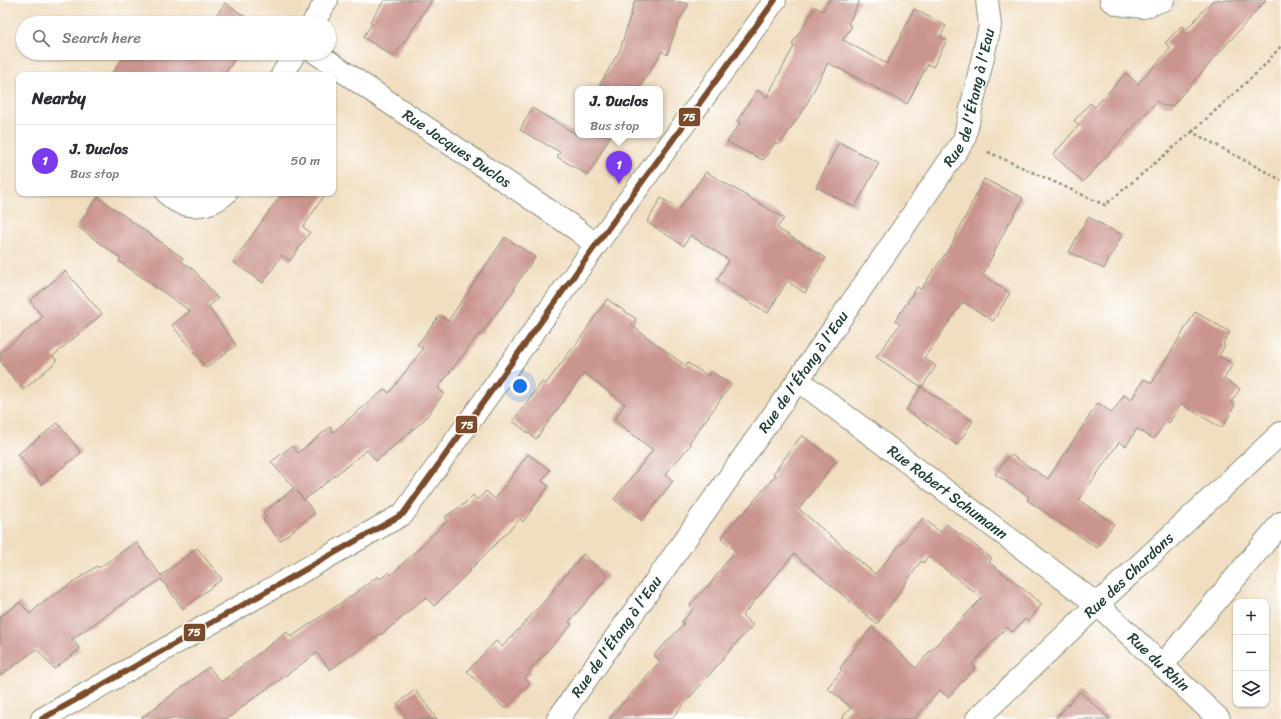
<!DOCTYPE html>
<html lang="en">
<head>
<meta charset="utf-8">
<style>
	:root { --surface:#fff; --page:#f2f2f3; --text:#2b2b33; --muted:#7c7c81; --line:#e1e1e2; --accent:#7c3aed }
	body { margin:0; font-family:Sriracha,sans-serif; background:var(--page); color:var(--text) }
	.controls { position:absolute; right:12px; bottom:12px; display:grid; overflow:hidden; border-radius:8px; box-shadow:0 1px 3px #0004 }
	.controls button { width:36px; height:36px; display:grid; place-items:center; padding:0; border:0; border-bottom:1px solid var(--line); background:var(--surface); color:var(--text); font:20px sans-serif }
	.you { position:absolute; left:520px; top:386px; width:14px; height:14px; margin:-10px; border:3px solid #fff; border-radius:50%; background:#1a73e8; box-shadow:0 0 0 6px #1a73e833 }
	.badge { display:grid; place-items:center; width:26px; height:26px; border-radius:50%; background:var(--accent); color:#fff; font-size:13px; font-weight:700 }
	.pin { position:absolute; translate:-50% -33px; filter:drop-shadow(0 1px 2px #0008) }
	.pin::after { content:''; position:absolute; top:21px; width:14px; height:12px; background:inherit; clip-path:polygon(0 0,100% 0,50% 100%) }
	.popup { position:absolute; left:575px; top:86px; width:88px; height:52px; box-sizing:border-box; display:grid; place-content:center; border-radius:8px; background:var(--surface); filter:drop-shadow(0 1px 3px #0005); font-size:13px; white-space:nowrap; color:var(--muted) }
	.popup b { font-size:15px; color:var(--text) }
	.popup::after { content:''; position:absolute; left:50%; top:100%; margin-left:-8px; border:8px solid transparent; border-top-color:var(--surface) }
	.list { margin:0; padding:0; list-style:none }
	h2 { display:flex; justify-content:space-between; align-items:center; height:52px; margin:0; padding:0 16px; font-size:17px }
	h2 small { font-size:13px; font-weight:400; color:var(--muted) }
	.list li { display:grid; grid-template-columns:26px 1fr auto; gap:12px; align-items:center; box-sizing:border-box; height:72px; padding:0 16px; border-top:1px solid var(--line) }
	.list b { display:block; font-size:15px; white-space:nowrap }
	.list p { margin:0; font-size:13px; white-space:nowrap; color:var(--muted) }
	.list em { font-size:13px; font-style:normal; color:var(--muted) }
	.icon { flex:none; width:22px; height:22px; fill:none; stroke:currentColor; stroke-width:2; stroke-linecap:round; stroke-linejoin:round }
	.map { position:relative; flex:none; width:1281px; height:719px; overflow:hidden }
	.search { position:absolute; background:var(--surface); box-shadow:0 1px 3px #0004; left:16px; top:16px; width:320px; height:44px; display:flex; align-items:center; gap:10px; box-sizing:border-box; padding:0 14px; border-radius:22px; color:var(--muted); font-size:15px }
	.panel { position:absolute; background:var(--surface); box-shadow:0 1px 3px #0004; left:16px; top:72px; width:320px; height:124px; border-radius:8px }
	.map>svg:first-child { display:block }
	.building { fill:#cb958f }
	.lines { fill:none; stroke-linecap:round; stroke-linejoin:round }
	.minor-casing { stroke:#888e7a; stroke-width:24 }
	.path { stroke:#888e7a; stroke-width:2.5; stroke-dasharray:3 3; stroke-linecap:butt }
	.minor { stroke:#fff; stroke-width:22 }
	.bus-1-casing { stroke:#fff; stroke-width:9 }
	.bus-1 { stroke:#7a4b2a; stroke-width:6 }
	.labels { text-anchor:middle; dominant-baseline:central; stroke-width:4; stroke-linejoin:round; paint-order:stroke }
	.street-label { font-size:15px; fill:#1f3d34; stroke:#fff }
	.line-badge { stroke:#fff; stroke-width:1.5 }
	.badge-label { font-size:11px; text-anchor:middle; font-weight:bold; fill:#fff }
</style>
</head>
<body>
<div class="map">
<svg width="1281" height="719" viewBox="0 0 1281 719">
	<rect width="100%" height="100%" fill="#fff"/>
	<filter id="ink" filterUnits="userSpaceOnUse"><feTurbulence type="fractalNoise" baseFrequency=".025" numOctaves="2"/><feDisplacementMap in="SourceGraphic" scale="8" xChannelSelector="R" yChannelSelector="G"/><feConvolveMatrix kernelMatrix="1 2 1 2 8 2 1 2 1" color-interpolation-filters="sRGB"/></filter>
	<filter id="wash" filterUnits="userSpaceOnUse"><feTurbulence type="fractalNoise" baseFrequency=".012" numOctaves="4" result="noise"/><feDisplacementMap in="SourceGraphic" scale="16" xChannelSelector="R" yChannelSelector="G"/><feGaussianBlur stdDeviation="0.9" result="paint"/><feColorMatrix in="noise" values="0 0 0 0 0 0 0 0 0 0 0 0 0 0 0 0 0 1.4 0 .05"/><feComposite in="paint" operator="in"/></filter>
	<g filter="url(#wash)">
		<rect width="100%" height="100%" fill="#f1dec1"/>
		<g id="blocks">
			<path class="building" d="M 384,0 L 432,0 L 394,57 L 363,37 L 373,23 L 370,22 Z
				M 635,0 L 669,0 L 689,4 L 679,21 L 667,55 L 662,51 L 639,89 L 597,89 L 620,50 Z
				M 829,0 L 860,0 L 848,24 L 852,26 L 843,40 L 887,64 L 914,9 L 946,26 L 940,37 L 947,40 L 933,67 L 928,64 L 907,104 L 828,63 L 804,109 L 779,145 L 775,143 L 763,160 L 727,142 L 740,123 L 737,121 L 757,90 L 767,97 L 794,46 L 792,44 L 815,7 L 823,11 Z
				M 1213,0 L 1266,0 L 1172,106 L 1163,106 L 1157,101 L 1083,182 L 1053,155 L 1079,125 L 1074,121 L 1090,103 L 1095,107 L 1126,73 L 1138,84 L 1171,48 L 1165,43 L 1181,26 L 1186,30 Z
				M 225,3 L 255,23 L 211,23 Z
				M 126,53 L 239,53 L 224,75 L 111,75 Z
				M 532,108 L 578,135 L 611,135 L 588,175 L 557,157 L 560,152 L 520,130 Z
				M 839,142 L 879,163 L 855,207 L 816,187 Z
				M 706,172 L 784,218 L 777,228 L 826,258 L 805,293 L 787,281 L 768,313 L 730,290 L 717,280 L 729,260 L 690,235 L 684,246 L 647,222 L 661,198 L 679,209 Z
				M 984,179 L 1023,198 L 1010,223 L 1009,222 L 983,275 L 1010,293 L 993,321 L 963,302 L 924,358 L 936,366 L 922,387 L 876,357 L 900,324 L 895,321 L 917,287 L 921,289 L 952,244 Z
				M 282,193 L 326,193 L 303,227 L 310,232 L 290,261 L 282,255 L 263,283 L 233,262 Z
				M 98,197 L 183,258 L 181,261 L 194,270 L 218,299 L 208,307 L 236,345 L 206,368 L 172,325 L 190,311 L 119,261 L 120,258 L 77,226 Z
				M 1088,217 L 1122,235 L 1104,269 L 1069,252 Z
				M 505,237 L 535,257 L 514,288 L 515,289 L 480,335 L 479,334 L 438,388 L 444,393 L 424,420 L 376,461 L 367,450 L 304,500 L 297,491 L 315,513 L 280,541 L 263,520 L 266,517 L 263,513 L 294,488 L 271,462 L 292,446 L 298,453 L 330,427 L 333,432 L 385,389 L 389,393 L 423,349 L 417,345 L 440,315 L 448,321 Z
				M 65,271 L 102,314 L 53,356 L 57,361 L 23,390 L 0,361 L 0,353 L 43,317 L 30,301 Z
				M 607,299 L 636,319 L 632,326 L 686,366 L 688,363 L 708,376 L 711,371 L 731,385 L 689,443 L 691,444 L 665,475 L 673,481 L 642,521 L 614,499 L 653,450 L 614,420 L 625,404 L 584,373 L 536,439 L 513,421 L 542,382 L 546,384 L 574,346 L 575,346 Z
				M 1195,312 L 1230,332 L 1223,343 L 1225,345 L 1219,356 L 1233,364 L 1224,379 L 1240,389 L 1231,402 L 1235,405 L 1222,428 L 1181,404 L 1169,423 L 1166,421 L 1154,439 L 1137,429 L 1126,446 L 1119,442 L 1079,500 L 1114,524 L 1097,548 L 1027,500 L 1029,497 L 995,474 L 1010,454 L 1048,479 L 1098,403 L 1112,413 L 1124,395 L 1131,400 L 1144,379 L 1152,383 Z
				M 921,387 L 973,421 L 957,445 L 906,410 Z
				M 58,423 L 81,453 L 41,484 L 18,454 Z
				M 802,435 L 836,461 L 799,509 L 875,574 L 923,518 L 940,532 L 946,524 L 992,558 L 989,562 L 1042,604 L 1029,621 L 1025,619 L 1013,632 L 1007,627 L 972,664 L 976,667 L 948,697 L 940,690 L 914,719 L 841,719 L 851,707 L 827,688 L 842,670 L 840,668 L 872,627 L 916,668 L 930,651 L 982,598 L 928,556 L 923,563 L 921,561 L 877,624 L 794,554 L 742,616 L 753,625 L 723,658 L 724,658 L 671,719 L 609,719 L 660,661 L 654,655 L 684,624 L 682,622 L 693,609 L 690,605 L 707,586 L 708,587 L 735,550 L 721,538 L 742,513 L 743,514 L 776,475 L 773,474 Z
				M 528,454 L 550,470 L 542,481 L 549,486 L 523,522 L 520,519 L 469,571 L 469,572 L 434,606 L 426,597 L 381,635 L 380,634 L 330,670 L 317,653 L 247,703 L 227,719 L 140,719 L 209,667 L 221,682 L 287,632 L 291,637 L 350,597 L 378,576 L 380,579 L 389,572 L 391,575 L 448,520 L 445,517 L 463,505 L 473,495 L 477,500 L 486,491 L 495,499 Z
				M 136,542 L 161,576 L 197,548 L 222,579 L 183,609 L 161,579 L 134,598 L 133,597 L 72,639 L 80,649 L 54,669 L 37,649 L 0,676 L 0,617 L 20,602 L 30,614 L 38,606 L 97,566 L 99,568 Z
				M 583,554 L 608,576 L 569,622 L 572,624 L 529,671 L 531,673 L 525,678 L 530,683 L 505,709 L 467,671 L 496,641 L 502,647 L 553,592 L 552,591 Z
				M 415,690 L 437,719 L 408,719 L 397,704 Z
				M 1080,692 L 1110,719 L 1055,719 Z"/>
		</g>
	</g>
	<g filter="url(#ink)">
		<use href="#blocks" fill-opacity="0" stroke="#888e7a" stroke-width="1"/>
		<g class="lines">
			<g class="minor-casing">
				<g id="minor">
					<path d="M 1111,0 L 1118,4 L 1143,7 L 1163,0"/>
					<path d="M 313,23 L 327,0"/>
					<path id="s1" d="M 316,53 L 576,229 L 596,245"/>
					<path d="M 282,75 L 295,53"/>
					<path d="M 167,193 C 182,211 210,208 226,193"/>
					<path id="s2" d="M 798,380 L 1098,605 L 1219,719"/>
					<path d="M 1162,666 L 1281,523"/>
					<path d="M 42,719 L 403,514 L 596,245 L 775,0"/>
					<path id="s3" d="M 558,719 L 798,380 L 964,140 L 990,26 L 987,0"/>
					<path id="s4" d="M 977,719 L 1117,586 L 1281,433"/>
				</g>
			</g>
			<path class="path" d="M 1192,132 L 1262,68 L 1281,46
				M 988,152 L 1105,205 L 1192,132 L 1281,180"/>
			<use href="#minor" class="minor"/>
			<g class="bus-1-casing">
				<path id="bus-1" d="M 42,719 L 403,514 L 596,245 L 775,0"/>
			</g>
			<use href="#bus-1" class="bus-1"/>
		</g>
	</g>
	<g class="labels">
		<g class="street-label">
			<text stroke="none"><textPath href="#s3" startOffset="749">Rue de l'Étang à l'Eau</textPath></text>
			<text stroke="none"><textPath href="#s1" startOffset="170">Rue Jacques Duclos</textPath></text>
			<text stroke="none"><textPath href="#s3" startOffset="425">Rue de l'Étang à l'Eau</textPath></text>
			<text stroke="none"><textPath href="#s2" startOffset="187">Rue Robert Schumann</textPath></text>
			<text stroke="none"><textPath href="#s4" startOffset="209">Rue des Chardons</textPath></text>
			<text stroke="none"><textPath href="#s3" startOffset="101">Rue de l'Étang à l'Eau</textPath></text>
			<text stroke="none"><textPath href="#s2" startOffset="458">Rue du Rhin</textPath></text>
		</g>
	</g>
	<g class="line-badge">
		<rect x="678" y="107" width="23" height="20" rx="4" fill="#7a4b2a"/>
		<rect x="455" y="415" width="23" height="19" rx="4" fill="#7a4b2a"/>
		<rect x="183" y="623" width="23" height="19" rx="4" fill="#7a4b2a"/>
	</g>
	<g class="badge-label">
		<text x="689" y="121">75</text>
		<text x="467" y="429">75</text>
		<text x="194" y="636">75</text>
	</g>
</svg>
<div class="controls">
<button>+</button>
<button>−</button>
<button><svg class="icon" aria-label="layers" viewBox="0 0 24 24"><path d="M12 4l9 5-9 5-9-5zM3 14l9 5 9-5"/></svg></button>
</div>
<div class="you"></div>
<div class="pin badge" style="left:619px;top:184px">1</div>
<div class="popup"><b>J. Duclos</b>Bus stop</div>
<div class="search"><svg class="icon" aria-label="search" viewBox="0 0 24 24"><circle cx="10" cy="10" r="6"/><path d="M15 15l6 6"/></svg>Search here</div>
<section class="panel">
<h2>Nearby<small></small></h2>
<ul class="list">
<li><span class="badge">1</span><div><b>J. Duclos</b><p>Bus stop</p></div><em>50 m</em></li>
</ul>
</section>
</div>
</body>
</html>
